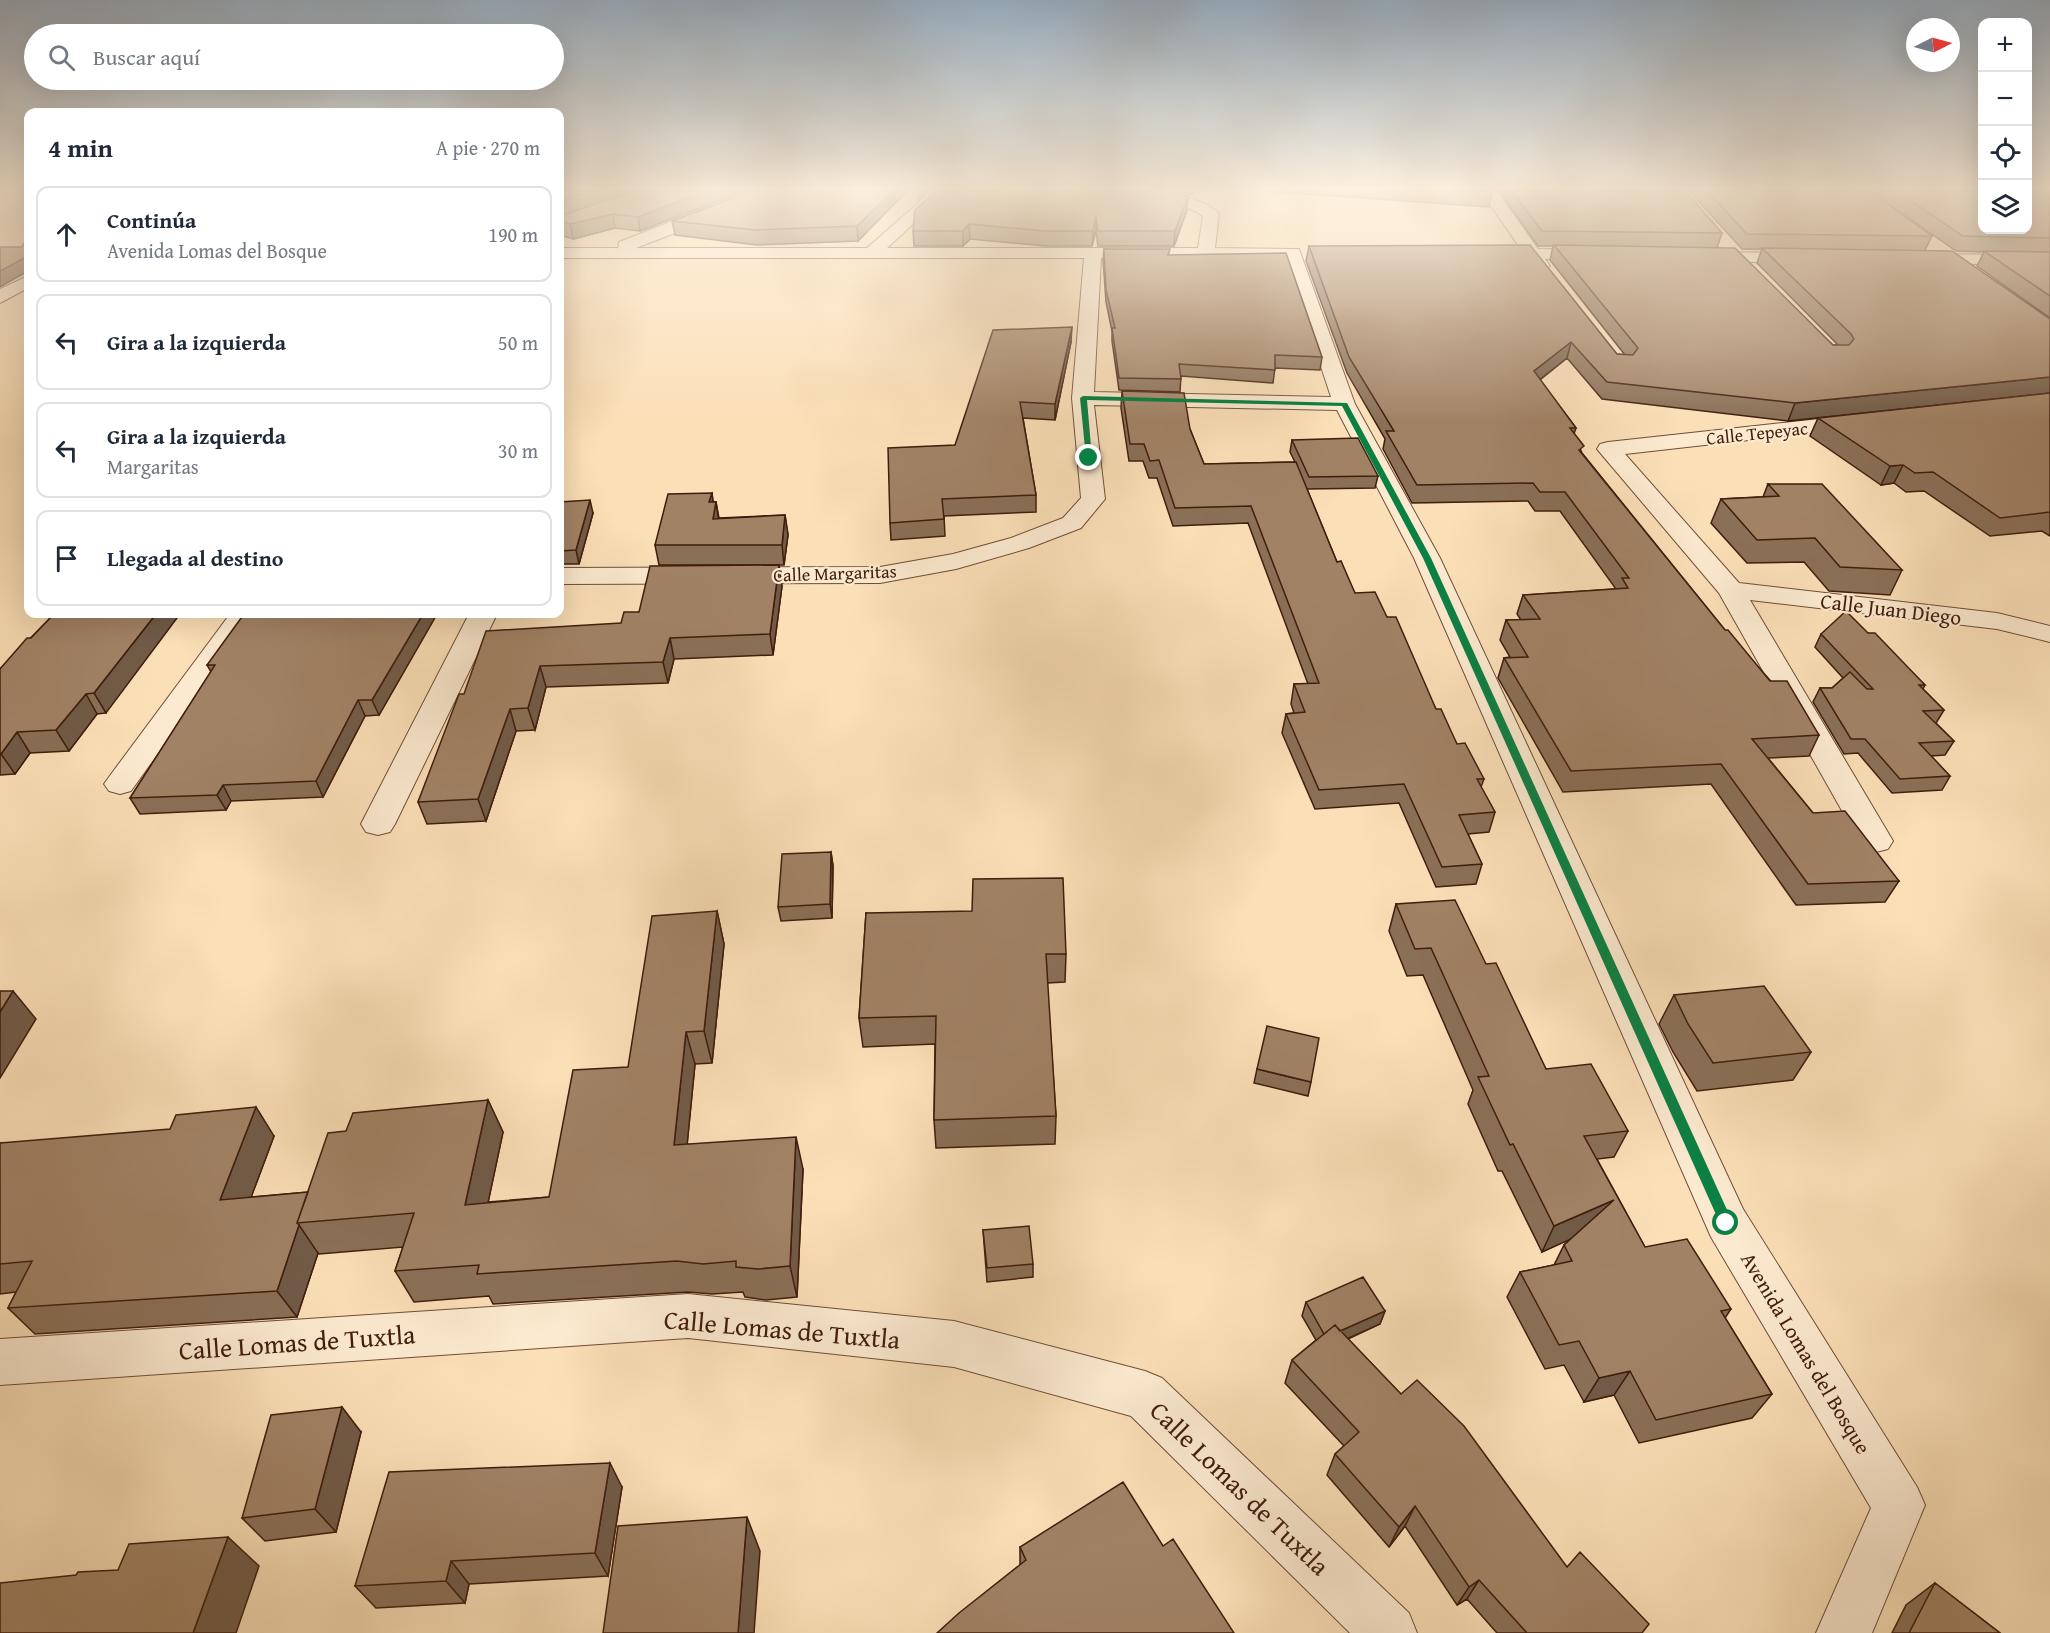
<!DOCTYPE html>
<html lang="es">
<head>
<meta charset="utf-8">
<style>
	:root { --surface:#fff; --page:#f2f2f3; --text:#1f2937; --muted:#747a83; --line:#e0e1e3 }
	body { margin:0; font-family:"Gentium Book Plus",serif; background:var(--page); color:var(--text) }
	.controls { position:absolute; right:18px; top:18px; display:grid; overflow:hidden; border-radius:12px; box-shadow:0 6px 24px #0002 }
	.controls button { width:54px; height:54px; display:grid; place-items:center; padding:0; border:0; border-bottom:2px solid var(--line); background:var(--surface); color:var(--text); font:30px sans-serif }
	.compass { position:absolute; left:1906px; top:18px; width:54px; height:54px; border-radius:50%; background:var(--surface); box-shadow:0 6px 24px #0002; rotate:84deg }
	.stop { position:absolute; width:18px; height:18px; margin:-14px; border:4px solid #0b8043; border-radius:50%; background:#fff }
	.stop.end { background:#0b8043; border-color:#fff; box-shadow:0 2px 6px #0008 }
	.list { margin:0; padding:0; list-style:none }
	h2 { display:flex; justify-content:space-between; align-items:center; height:78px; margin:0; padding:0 24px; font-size:26px }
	h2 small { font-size:20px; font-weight:400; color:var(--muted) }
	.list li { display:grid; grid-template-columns:39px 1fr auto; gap:18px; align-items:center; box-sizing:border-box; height:96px; margin:0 12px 12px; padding:0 12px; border:2px solid var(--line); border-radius:12px }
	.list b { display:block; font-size:22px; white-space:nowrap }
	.list p { margin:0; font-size:20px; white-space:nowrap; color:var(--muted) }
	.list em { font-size:20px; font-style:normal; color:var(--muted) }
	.icon { flex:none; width:33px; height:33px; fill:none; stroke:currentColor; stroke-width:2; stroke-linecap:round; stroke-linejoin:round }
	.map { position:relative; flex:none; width:2050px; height:1633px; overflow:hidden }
	.search { position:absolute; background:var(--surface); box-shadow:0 6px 24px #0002; left:24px; top:24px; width:540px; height:66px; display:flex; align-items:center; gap:15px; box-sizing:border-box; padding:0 21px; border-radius:33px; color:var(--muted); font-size:22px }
	.panel { position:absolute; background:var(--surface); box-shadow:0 6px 24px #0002; left:24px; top:108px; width:540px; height:510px; border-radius:12px }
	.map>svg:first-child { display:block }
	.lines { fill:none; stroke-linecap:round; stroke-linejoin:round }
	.minor-casing { stroke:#6f4e38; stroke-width:2 }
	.minor { fill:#fcead0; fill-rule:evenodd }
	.wall { fill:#8a7057; stroke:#401d0d; stroke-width:1.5 }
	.shaded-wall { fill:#715b47; stroke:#401d0d; stroke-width:1.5 }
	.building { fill:#a18265; stroke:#401d0d; stroke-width:1.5 }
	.route { fill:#0b8043 }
	.labels { text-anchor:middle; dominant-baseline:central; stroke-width:4.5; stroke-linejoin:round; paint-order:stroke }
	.far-street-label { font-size:18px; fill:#401d0d; stroke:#fcead0 }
	.street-label { font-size:21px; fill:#401d0d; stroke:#fcead0 }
	.near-street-label { font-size:26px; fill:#401d0d; stroke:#fcead0 }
</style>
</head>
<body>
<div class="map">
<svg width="2050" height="1633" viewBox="0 0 2050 1633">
	<rect width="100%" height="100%" fill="#fbdfb7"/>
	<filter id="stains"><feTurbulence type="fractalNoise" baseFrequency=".00333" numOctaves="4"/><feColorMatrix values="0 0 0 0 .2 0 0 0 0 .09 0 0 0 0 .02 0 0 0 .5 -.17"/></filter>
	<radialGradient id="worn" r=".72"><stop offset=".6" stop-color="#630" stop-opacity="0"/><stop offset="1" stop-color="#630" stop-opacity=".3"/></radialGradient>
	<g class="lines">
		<g class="minor-casing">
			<path id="minor" d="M 750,191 L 770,191 L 742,207 L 636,248 L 867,248 L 932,191 L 949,191 L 887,248 L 1198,248 L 1203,216 C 1172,195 1134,198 1099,196 L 1091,191 C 1135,191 1179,185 1217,211 L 1219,214 L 1215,248 L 1299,249 L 1355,404 L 1440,558 L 1743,1209 L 1917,1487 L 1925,1505 L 1872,1633 L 1816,1633 L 1871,1508 L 1711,1237 L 1414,558 L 1337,410 L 1094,405 L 1105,499 L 1081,528 L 1029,548 L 956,569 L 880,583 L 560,584 L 560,568 L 880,567 L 953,554 L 1011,538 L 1063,518 L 1081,498 L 1072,398 L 1084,258 L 560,258 L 560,248 L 618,248 L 619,242 ZM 1101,258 L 1285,258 L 1331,397 L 1094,392 Z
				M 1481,191 L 1497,191 L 1538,249 L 1596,250 L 1605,255 L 1596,260 L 1545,259 L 1550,266 L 1541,271 L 1535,270 L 1527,259 L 1485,257 L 1482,253 L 1491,248 L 1520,248 Z
				M 1701,252 L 1803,253 L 1812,258 L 1803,263 L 1695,261 L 1692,257 Z
				M 1920,254 L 2050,255 L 2050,265 L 1914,263 L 1911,259 L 1914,255 Z
				M 28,276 L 28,288 L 0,303 L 0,289 Z
				M 1857,415 L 1865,417 L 1868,422 L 1865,427 L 1625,454 L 1739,583 L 1997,613 L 2050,626 L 2050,642 L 1997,629 L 1750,600 L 1893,841 L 1888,849 L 1876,852 L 1864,849 L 1859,841 L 1719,593 L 1597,449 L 1600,444 L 1608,442 Z
				M 230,614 L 258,614 L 131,791 L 120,794 L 109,791 L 104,784 L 109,777 Z
				M 469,614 L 497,614 L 395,824 L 390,832 L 378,835 L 366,832 L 361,824 Z
				M 688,1294 L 954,1321 L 1145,1371 L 1162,1378 L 1409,1613 L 1417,1633 L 1350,1633 L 1131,1416 L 954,1367 L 688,1338 L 0,1385 L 0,1339 Z"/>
		</g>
		<use href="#minor" class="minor"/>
	</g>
	<path class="wall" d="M 560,191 L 744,191 L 640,231 L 615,228 L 573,239 L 560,235 Z
		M 748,191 L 907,191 L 858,241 L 757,245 L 675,235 L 672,221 L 741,195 Z
		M 936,191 L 1187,210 L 1174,246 L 1098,246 L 1096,230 L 1092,246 L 1045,246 L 970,239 L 963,246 L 914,246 L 913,231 Z
		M 1173,191 L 1193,191 L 1192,194 Z
		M 1265,191 L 1491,191 L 1492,192 L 1489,207 Z
		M 1499,191 L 1685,191 L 1722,233 L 1717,248 L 1833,345 L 1838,345 L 1757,263 L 1762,249 L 1742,249 L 1689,191 L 2050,191 L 2050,318 L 1977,266 L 1984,252 L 1956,251 L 1890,205 L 1932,236 L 1925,250 L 2050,319 L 2050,536 L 2042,531 L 1990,536 L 1924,491 L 1906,492 L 1894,483 L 1881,485 L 1810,436 L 1818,418 L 1917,407 L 1788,421 L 1602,399 L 1567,358 L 1540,380 L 1576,428 L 1574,434 L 1582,453 L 1725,630 L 1819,735 L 1809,756 L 1768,758 L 1813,813 L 1899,881 L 1885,902 L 1796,905 L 1711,784 L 1563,792 L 1498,678 L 1504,658 L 1510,657 L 1500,640 L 1506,620 L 1521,620 L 1517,614 L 1523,595 L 1616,589 L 1560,511 L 1535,511 L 1528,501 L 1412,503 L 1383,449 L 1385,439 L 1347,373 L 1306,261 L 1309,246 L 1617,354 L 1625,355 L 1550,260 L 1553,246 L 1538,246 Z
		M 1104,249 L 1169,255 L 1322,357 L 1320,370 L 1275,368 L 1273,383 L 1181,376 L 1180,392 L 1119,390 L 1112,341 L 1112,331 L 1106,302 L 1103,260 Z
		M 1071,342 L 1055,420 L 1023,418 L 1036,495 L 1036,512 L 944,516 L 945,536 L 891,540 L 890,523 L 955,445 Z
		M 1122,391 L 1190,429 L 1204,464 L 1295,462 L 1290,452 L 1292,440 L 1378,476 L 1375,488 L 1307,489 L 1337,562 L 1355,593 L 1387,617 L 1436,709 L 1457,744 L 1484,779 L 1481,787 L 1495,812 L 1489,832 L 1468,834 L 1482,864 L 1476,884 L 1436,887 L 1399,803 L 1315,809 L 1282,733 L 1286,714 L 1294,713 L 1291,704 L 1294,684 L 1308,684 L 1248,523 L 1173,526 L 1157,478 L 1149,478 L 1143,461 L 1129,461 L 1121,408 Z
		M 1768,484 L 1902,570 L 1890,595 L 1829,591 L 1804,562 L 1747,563 L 1711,523 L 1721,499 L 1763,497 Z
		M 712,493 L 713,502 L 716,502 L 719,518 L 785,515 L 788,535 L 784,565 L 659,565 L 655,545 Z
		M 560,502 L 593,513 L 579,564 L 560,564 Z
		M 782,586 L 773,655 L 674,659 L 668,683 L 546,687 L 535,730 L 516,731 L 486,821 L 427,824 L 418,802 L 464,694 L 621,623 Z
		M 54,614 L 106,713 L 97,714 L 69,751 L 30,753 L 15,774 L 0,775 L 0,669 Z
		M 437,614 L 379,715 L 365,716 L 323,797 L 231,801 L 226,810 L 140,814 L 130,798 L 211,672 L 207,665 Z
		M 1868,633 L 1925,685 L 1923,689 L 1944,710 L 1936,723 L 1954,741 L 1945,755 L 1931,756 L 1950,776 L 1942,790 L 1892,793 L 1858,753 L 1844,754 L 1813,702 L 1820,688 L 1832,688 L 1843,678 L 1815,647 L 1821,634 Z
		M 831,852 L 833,866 L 832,918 L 781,921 L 778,907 Z
		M 1396,904 L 1486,964 L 1546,1069 L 1628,1131 L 1614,1157 L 1597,1159 L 1645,1247 L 1731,1309 L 1725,1318 L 1772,1394 L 1752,1418 L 1639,1443 L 1614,1395 L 1584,1402 L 1564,1365 L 1545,1369 L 1507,1297 L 1520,1272 L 1554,1265 L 1564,1245 L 1571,1238 L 1542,1252 L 1502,1171 L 1498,1171 L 1468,1104 L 1473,1090 L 1423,975 L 1407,976 L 1389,931 Z
		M 717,911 L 724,944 L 712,1063 L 695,1064 L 687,1144 L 803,1169 L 797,1297 L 766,1300 L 745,1297 L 743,1292 L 712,1294 L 688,1292 L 493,1304 L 489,1296 L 414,1302 L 395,1271 L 403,1247 L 319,1254 L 318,1253 L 297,1317 L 35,1334 L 8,1308 L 16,1292 L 0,1294 L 0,1143 L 274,1136 L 251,1197 L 308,1192 L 346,1131 L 488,1100 L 503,1132 L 488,1202 L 549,1197 L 628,1067 Z
		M 866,913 L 1066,954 L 1065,982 L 1047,983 L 1056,1116 L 1055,1144 L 936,1148 L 934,1120 L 935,1044 L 863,1047 L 859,1018 Z
		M 1674,995 L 1811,1052 L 1793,1080 L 1697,1091 L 1673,1052 L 1659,1024 Z
		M 1257,1069 L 1311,1082 L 1308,1096 L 1254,1083 Z
		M 983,1230 L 1033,1264 L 1033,1277 L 987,1282 Z
		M 1306,1302 L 1385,1311 L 1380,1324 L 1348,1339 L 1567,1567 L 1642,1633 L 1497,1633 L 1467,1599 L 1457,1605 L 1405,1526 L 1389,1547 L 1327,1475 L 1335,1454 L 1344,1446 L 1285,1383 L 1292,1360 L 1316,1340 L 1302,1316 Z
		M 361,1432 L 336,1532 L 265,1541 L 242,1518 Z
		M 622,1487 L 608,1576 L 469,1584 L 465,1603 L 376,1608 L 355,1586 Z
		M 1163,1546 L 1020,1565 L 1020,1547 Z
		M 1935,1583 L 2000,1633 L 1892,1633 L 1906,1605 Z"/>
	<path class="shaded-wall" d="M 590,191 L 634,191 L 560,217 L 560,201 Z
		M 705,191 L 744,191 L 640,231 L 638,217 Z
		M 893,191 L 907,191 L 858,241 L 857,226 Z
		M 917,191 L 929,191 L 918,201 Z
		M 1188,196 L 1187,210 L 1174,246 L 1175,231 Z
		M 613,214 L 615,228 L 573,239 L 570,224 Z
		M 1096,215 L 1096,230 L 1092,246 L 1093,231 Z
		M 969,224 L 970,239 L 963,246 L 963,231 Z
		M 28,256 L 28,271 L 0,287 L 0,271 Z
		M 1072,327 L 1071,342 L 1055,420 L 1055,404 Z
		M 1571,342 L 1567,358 L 1529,388 L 1534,371 Z
		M 2050,377 L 2050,393 L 1788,421 L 1795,403 Z
		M 1903,465 L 1894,483 L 1881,485 L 1890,466 Z
		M 712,493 L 714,510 L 716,502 L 719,522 L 716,538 L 709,502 Z
		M 590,500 L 593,513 L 579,564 L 576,550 Z
		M 785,515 L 788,535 L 784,565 L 782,545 Z
		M 779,565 L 782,586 L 773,655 L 770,634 Z
		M 156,614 L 180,614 L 106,713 L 94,693 Z
		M 423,614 L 437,614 L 379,715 L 372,700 Z
		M 670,638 L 674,659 L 668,683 L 663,662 Z
		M 540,666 L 546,687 L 535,730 L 528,708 Z
		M 86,694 L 97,714 L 69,751 L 56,730 Z
		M 358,700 L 365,716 L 323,797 L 316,781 Z
		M 510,709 L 516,731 L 486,821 L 478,799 Z
		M 17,732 L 30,753 L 15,774 L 1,754 Z
		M 223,785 L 231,801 L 226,810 L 217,795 Z
		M 831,852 L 833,866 L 832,918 L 830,904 Z
		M 717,911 L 724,944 L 712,1063 L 704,1031 Z
		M 13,991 L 36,1019 L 0,1078 L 0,1012 Z
		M 686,1032 L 695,1064 L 684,1177 L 674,1145 Z
		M 488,1100 L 503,1132 L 481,1236 L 465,1205 Z
		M 256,1107 L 274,1136 L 240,1227 L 220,1200 Z
		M 796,1137 L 803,1169 L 797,1297 L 790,1266 Z
		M 1614,1200 L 1600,1226 L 1542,1252 L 1554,1226 Z
		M 299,1225 L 318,1253 L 297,1317 L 277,1291 Z
		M 1385,1311 L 1380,1324 L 1322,1350 L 1326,1337 Z
		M 1630,1371 L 1614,1395 L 1584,1402 L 1599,1378 Z
		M 342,1407 L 361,1432 L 336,1532 L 315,1509 Z
		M 610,1463 L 622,1487 L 608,1576 L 595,1553 Z
		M 1415,1506 L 1405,1526 L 1389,1547 L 1399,1527 Z
		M 747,1517 L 760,1551 L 754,1633 L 738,1633 Z
		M 228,1537 L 259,1566 L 236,1633 L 193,1633 Z
		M 451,1561 L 469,1584 L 465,1603 L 446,1581 Z
		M 1479,1580 L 1467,1599 L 1457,1605 L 1469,1587 Z"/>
	<path class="building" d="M 560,191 L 590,191 L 560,201 Z
		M 633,191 L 705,191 L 638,217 L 613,214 L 570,224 L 560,221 L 560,216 Z
		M 748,191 L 893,191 L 857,226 L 755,230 L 672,221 L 741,195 Z
		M 936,191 L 1170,191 L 1188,196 L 1175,231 L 1098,231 L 1096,215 L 1093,231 L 1045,231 L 969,224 L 963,231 L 913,231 L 915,210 Z
		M 1512,191 L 1685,191 L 1722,233 L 1542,231 Z
		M 1707,191 L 1870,191 L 1932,236 L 1747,234 Z
		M 1896,191 L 1983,191 L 1983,230 L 2028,230 L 2028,191 L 2050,191 L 2050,238 L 1963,236 Z
		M 24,243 L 28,243 L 28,256 L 0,271 L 0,247 L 22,247 Z
		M 1530,245 L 1617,354 L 1633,355 L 1638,348 L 1554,245 L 1735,248 L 1833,345 L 1849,345 L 1854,339 L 1851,334 L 1762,248 L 1952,251 L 2050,319 L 2050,377 L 1795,403 L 1607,382 L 1571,342 L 1534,371 L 1576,428 L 1570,428 L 1584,446 L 1579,450 L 1725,630 L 1728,630 L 1770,681 L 1787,681 L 1819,735 L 1752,739 L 1813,813 L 1845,811 L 1899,881 L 1808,884 L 1721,764 L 1571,771 L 1504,658 L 1528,657 L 1506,620 L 1540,619 L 1523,595 L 1628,588 L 1622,578 L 1629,578 L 1565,492 L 1540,492 L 1533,483 L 1417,485 L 1386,431 L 1394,431 L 1349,357 L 1309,246 Z
		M 1104,249 L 1170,249 L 1168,255 L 1286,253 L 1322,357 L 1275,355 L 1275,370 L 1179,364 L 1181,379 L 1119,378 L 1112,328 L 1115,328 L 1106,290 Z
		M 1984,251 L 2050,252 L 2050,296 Z
		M 1072,327 L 1055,404 L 1020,402 L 1036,495 L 942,499 L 944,519 L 890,523 L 888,448 L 955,445 L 993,330 Z
		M 1122,391 L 1184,393 L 1190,429 L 1204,464 L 1296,462 L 1337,562 L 1341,561 L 1355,593 L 1375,592 L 1387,617 L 1396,617 L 1436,709 L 1441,709 L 1457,744 L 1465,743 L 1484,779 L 1477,779 L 1495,812 L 1459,815 L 1482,864 L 1442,867 L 1404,784 L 1319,790 L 1286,714 L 1305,712 L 1294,684 L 1319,683 L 1251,506 L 1175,508 L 1159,460 L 1150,461 L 1144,444 L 1130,444 Z
		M 2050,393 L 2050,512 L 2000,518 L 1933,472 L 1915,473 L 1903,465 L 1890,466 L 1818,418 Z
		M 1358,438 L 1378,476 L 1309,477 L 1292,440 Z
		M 1768,484 L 1822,484 L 1902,570 L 1840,567 L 1815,538 L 1757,540 L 1721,499 L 1779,496 Z
		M 712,493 L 709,502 L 716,502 L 713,519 L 785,515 L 782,545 L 655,545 L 668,494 Z
		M 590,500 L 576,550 L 560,551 L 560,502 Z
		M 779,565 L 770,634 L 670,638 L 663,662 L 540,666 L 528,708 L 510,709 L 478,799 L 418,802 L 459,694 L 464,694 L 486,631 L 621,623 L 624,612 L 639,612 L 650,566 Z
		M 1846,611 L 1868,633 L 1875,633 L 1925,685 L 1919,685 L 1944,710 L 1923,711 L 1954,741 L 1919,743 L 1950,776 L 1900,779 L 1865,739 L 1851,739 L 1820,688 L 1832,688 L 1850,672 L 1867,689 L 1873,689 L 1821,634 Z
		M 54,614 L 156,614 L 94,693 L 86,694 L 56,730 L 17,732 L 1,754 L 0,754 L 0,669 L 27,638 L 31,638 Z
		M 244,614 L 423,614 L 372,700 L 358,700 L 316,781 L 223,785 L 217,795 L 130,798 L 215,665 L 207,665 Z
		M 831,852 L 830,904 L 778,907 L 782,854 Z
		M 1063,878 L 1066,954 L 1046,954 L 1056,1116 L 934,1120 L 936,1016 L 859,1018 L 866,913 L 972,911 L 973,879 Z
		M 1455,900 L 1486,964 L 1496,963 L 1546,1069 L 1591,1064 L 1628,1131 L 1584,1136 L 1645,1247 L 1687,1239 L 1731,1309 L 1721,1311 L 1772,1394 L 1656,1420 L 1630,1371 L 1599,1378 L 1579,1341 L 1559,1345 L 1520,1272 L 1572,1261 L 1564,1245 L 1614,1200 L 1554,1226 L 1513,1144 L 1510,1145 L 1478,1077 L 1489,1076 L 1431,948 L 1415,949 L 1396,904 Z
		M 717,911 L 704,1031 L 686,1032 L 674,1145 L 796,1137 L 790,1266 L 758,1269 L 736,1267 L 736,1261 L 703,1264 L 677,1261 L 477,1274 L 479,1265 L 395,1271 L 414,1213 L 297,1223 L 328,1133 L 346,1131 L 353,1113 L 488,1100 L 465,1205 L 549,1197 L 573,1070 L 628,1067 L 652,916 Z
		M 1764,986 L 1811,1052 L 1713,1063 L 1688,1024 L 1674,995 Z
		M 0,991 L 13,991 L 0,1012 Z
		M 1267,1026 L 1319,1038 L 1311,1082 L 1257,1069 Z
		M 256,1107 L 220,1200 L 308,1192 L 297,1223 L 299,1225 L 277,1291 L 8,1308 L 32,1261 L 0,1264 L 0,1143 L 170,1129 L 176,1115 Z
		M 1029,1226 L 1033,1264 L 987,1268 L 983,1230 Z
		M 1363,1277 L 1385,1311 L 1340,1331 L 1335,1325 L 1324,1334 L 1306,1302 Z
		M 1335,1325 L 1401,1394 L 1417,1380 L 1464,1426 L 1567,1567 L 1580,1552 L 1649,1624 L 1642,1633 L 1527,1633 L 1479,1580 L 1469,1587 L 1415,1506 L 1399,1527 L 1335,1454 L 1359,1432 L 1292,1360 Z
		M 342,1407 L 315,1509 L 242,1518 L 271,1415 Z
		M 610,1463 L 595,1553 L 451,1561 L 446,1581 L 355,1586 L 389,1472 Z
		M 1123,1482 L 1163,1546 L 1173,1539 L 1234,1633 L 937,1633 L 959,1613 L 1026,1560 L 1020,1547 Z
		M 747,1517 L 738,1633 L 603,1633 L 618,1526 Z
		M 228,1537 L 193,1633 L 0,1633 L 0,1583 L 76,1575 L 78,1572 L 118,1570 L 129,1544 Z
		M 1935,1583 L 2000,1633 L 1909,1633 Z"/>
	<linearGradient id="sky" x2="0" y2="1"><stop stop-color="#96abbd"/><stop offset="0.45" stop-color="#fdf1df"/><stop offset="1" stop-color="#fdf1df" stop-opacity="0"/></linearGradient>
	<rect width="2050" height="420" fill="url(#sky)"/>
	<path class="route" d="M 1083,396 L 1347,403 L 1431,558 L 1733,1223 L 1731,1228 L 1722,1228 L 1423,558 L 1342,406 L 1087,400 L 1092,458 L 1089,460 L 1086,458 L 1080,398 Z"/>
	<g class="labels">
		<g class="far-street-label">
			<text transform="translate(1757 433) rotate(-6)">Calle Tepeyac</text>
			<text transform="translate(835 573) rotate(-2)">Calle Margaritas</text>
		</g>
		<g class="street-label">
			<text transform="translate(1891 609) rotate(7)">Calle Juan Diego</text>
			<text transform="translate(1806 1353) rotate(59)">Avenida Lomas del Bosque</text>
		</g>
		<g class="near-street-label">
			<text transform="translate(782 1329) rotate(5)">Calle Lomas de Tuxtla</text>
			<text transform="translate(297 1342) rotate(-4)">Calle Lomas de Tuxtla</text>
			<text transform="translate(1240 1488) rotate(44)">Calle Lomas de Tuxtla</text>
		</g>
	</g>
	<rect width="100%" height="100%" filter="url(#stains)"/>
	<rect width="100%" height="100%" fill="url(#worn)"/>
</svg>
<div class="controls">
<button>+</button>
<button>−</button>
<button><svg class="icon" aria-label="locate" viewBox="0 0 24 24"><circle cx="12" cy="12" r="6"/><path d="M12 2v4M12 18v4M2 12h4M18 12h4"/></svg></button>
<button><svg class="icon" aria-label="layers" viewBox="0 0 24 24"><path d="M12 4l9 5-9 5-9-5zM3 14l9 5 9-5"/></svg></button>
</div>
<svg class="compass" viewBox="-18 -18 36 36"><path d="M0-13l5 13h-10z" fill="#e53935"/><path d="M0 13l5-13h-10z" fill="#747a83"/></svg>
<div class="stop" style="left:1726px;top:1223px"></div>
<div class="stop end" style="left:1089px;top:458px"></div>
<div class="search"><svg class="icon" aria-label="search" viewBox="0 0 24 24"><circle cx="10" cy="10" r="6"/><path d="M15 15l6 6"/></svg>Buscar aquí</div>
<section class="panel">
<h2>4 min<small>A pie · 270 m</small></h2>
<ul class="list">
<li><svg class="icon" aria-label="ahead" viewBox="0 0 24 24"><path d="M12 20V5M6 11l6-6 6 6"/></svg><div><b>Continúa</b><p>Avenida Lomas del Bosque</p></div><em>190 m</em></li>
<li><svg class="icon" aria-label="left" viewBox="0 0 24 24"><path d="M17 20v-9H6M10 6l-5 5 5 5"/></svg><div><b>Gira a la izquierda</b></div><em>50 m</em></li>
<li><svg class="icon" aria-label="left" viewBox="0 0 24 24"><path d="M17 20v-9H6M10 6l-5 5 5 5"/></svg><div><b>Gira a la izquierda</b><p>Margaritas</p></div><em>30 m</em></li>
<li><svg class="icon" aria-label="arrive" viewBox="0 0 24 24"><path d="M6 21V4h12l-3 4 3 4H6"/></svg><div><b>Llegada al destino</b></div></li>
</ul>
</section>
</div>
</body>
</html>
